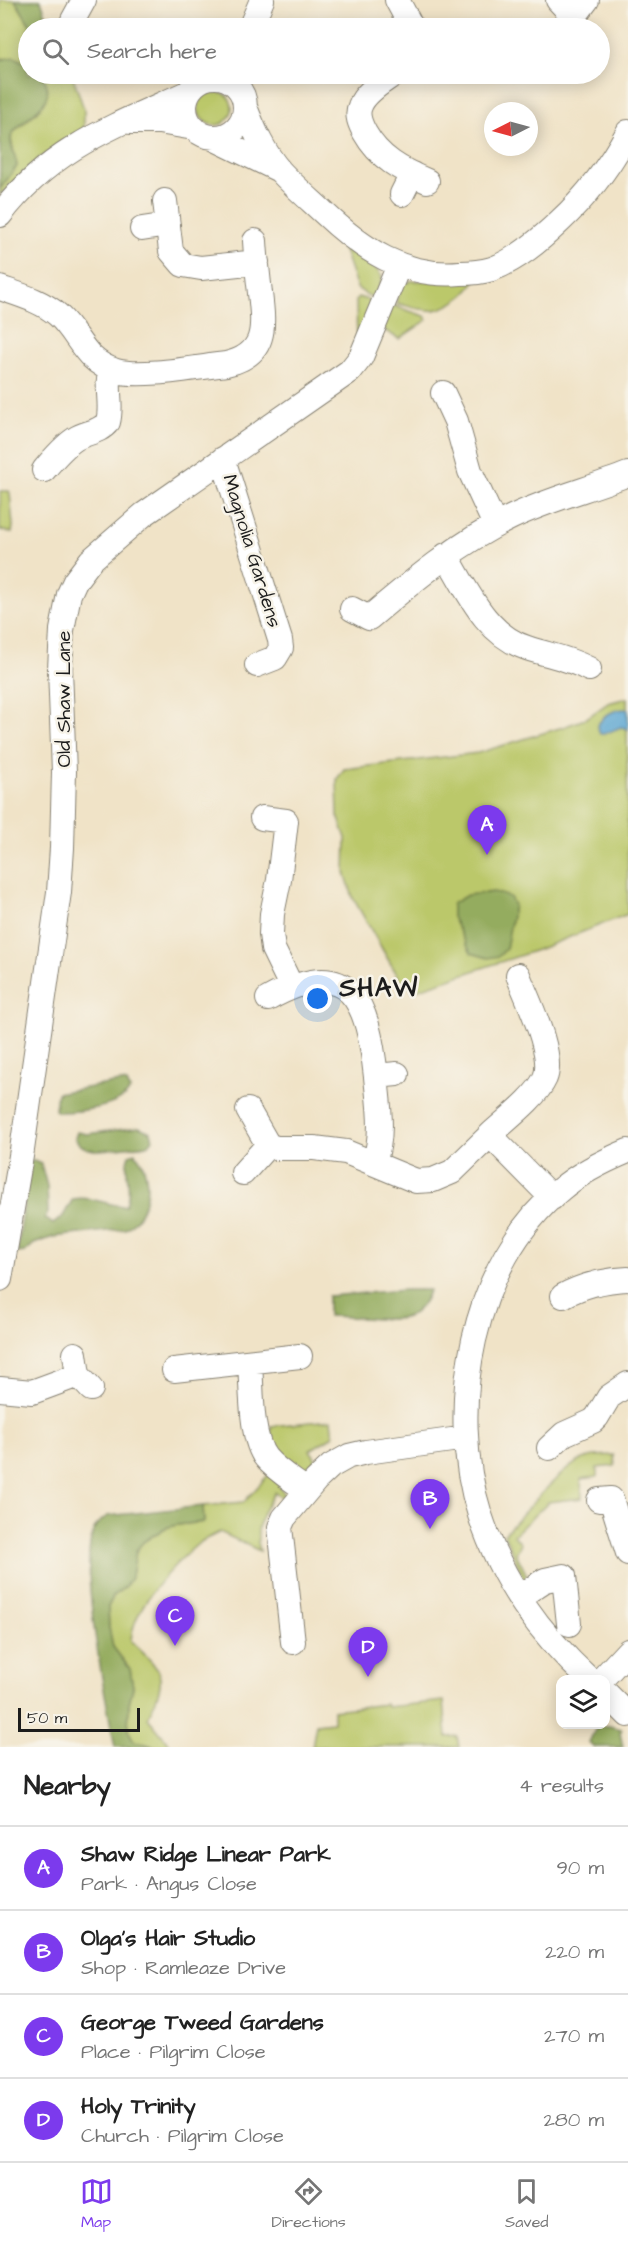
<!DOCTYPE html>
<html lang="en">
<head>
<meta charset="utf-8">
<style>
	:root { --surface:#fff; --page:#f6f6f6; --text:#222; --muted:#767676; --line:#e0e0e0; --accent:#7c3aed }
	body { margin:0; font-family:"Architects Daughter",sans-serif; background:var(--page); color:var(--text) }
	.controls { position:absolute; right:18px; bottom:18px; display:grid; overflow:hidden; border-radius:12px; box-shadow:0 3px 15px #0003 }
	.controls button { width:54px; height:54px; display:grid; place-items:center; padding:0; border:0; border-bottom:2px solid var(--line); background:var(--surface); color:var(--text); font:30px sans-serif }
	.compass { position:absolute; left:484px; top:102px; width:54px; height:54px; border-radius:50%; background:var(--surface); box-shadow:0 3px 15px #0003; rotate:264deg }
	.scale { position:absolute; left:18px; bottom:15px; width:122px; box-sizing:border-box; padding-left:6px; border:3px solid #1c1c1c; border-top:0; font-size:16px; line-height:21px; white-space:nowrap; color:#1c1c1c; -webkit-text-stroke:4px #f7f3e8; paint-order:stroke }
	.you { position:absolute; left:318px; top:999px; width:21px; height:21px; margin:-15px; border:4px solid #fff; border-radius:50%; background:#1a73e8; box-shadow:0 0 0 9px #1a73e833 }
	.badge { display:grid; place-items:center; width:39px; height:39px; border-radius:50%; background:var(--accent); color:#fff; font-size:20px; font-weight:700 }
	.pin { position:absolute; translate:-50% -50px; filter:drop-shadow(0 2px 3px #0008) }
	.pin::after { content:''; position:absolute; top:32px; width:21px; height:18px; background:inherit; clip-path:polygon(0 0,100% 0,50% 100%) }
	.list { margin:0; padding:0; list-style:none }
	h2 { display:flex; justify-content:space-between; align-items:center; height:78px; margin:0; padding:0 24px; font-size:26px }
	h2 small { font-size:20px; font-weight:400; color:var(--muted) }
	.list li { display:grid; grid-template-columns:39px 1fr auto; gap:18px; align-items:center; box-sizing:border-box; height:84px; padding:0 24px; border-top:2px solid var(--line) }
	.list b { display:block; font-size:22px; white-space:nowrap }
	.list p { margin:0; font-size:20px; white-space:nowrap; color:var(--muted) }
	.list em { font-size:20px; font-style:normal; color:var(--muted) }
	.icon { flex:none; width:33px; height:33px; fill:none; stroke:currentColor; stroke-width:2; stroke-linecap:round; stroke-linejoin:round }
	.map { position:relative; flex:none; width:628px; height:1747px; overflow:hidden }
	.search { position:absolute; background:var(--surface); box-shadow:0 3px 15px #0003; left:18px; right:18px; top:18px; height:66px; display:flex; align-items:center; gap:15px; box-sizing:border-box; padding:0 21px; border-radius:33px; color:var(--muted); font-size:22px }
	.sheet { height:414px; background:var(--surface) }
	nav { display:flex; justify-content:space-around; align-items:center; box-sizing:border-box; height:84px; border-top:2px solid var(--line); background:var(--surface); font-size:16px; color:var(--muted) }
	nav a { display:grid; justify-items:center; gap:3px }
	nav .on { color:var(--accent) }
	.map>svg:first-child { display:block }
	.green { fill:#bbc86a; stroke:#6c7243; stroke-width:1.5 }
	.forest { fill:#94ac5e; stroke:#58643d; stroke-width:1.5 }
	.water { fill:#59a4d1; stroke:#3a6076; stroke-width:1.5 }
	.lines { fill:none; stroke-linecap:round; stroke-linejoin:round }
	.minor-casing { stroke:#868072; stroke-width:26 }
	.minor { stroke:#fff; stroke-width:24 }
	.labels { text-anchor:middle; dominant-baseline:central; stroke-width:5; stroke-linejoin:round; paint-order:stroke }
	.street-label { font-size:20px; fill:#1c1c1c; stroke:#f7f3e8 }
	.district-label { font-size:26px; font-weight:bold; letter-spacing:1.5px; fill:#1c1c1c; stroke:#f7f3e8 }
</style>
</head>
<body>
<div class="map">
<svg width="628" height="1747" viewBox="0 0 628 1747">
	<rect width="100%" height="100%" fill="#f7f3e8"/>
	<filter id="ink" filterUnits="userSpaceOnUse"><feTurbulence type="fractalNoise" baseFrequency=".0167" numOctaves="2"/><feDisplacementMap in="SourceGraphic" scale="12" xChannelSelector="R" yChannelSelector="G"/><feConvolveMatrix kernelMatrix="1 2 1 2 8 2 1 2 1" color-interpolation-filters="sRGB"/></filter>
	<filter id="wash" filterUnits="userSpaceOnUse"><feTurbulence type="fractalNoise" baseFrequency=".008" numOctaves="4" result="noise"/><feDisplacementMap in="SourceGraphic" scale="24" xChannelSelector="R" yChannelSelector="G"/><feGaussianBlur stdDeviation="1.35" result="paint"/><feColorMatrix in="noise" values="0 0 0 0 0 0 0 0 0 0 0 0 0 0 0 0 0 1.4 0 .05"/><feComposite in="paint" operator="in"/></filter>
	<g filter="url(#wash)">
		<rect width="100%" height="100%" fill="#f0e3c7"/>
		<path class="green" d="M 0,0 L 15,0 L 32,28 L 28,28 L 28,64 L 3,58 L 0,60 Z
			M 41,74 L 72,74 L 84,109 L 84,130 L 41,157 L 0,195 L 0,189 L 17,166 L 11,139 L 13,133 L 41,108 L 44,77 Z
			M198 108a17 17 0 1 1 34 0a17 17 0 1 1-34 0Z
			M 345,246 C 358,255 374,263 382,277 L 377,298 L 367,295 L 357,288 L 343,248 Z
			M 475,280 C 471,289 467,293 460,298 C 434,317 424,310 396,303 L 402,284 L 411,281 Z
			M 358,297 L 375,302 L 357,343 L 356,299 Z
			M 391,305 L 425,316 L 427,320 L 399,339 L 382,329 Z
			M 0,491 L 9,491 L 10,493 L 13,526 L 12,533 L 0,530 Z
			M 627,698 L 628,914 L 537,950 L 413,991 L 398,976 L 389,961 L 353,898 L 345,872 L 346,838 L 338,816 L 337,779 L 344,769 L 478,753 L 563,727 L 585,719 L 608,703 Z
			M 331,1420 L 333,1436 L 310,1450 L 316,1459 C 313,1463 309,1468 305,1469 C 297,1470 275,1448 273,1441 C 271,1436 271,1431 271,1426 Z
			M 614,1455 L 615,1466 L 597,1468 L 597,1477 L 581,1479 L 582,1498 L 548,1502 L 514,1535 L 521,1544 L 516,1553 L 530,1582 L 526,1584 L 504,1534 C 522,1516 563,1465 586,1458 C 595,1455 605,1456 614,1455 Z
			M 271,1472 L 285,1495 L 284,1499 L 275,1492 C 263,1511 253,1528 260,1551 L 220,1532 C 213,1536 205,1539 199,1543 C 173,1565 133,1606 131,1641 C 142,1653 163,1667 160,1685 C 159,1696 152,1707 148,1718 L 172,1747 L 157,1747 L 134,1741 L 128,1730 L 129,1703 L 133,1687 L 130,1669 L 113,1647 L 109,1628 L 108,1607 L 114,1595 L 125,1587 L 132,1576 L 136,1551 L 143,1542 L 165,1528 L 177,1525 L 204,1522 L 203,1506 L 244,1502 Z
			M 444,1701 L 447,1737 L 457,1736 L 459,1747 L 312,1747 L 316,1724 L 333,1722 L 333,1710 L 386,1704 L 387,1707 Z"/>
		<path class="forest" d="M 15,0 L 41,0 L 50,27 L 32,28 Z
			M 14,57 L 28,64 L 28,74 L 41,74 C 66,107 13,120 11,138 C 10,146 16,157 17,166 L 0,189 L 0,60 Z
			M 494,892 L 510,897 L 514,905 L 506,949 L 499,956 L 488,958 L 471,953 L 452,917 L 452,904 L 467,895 Z
			M 120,1082 L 127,1083 L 130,1090 C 121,1108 76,1112 58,1112 L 55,1110 L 57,1093 Z
			M 139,1127 L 151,1132 L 153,1139 L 149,1144 C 140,1147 133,1146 125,1147 C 108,1149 84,1156 75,1138 L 77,1132 L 87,1134 Z
			M 135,1153 C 154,1173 150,1215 125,1229 L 53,1237 L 34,1244 L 25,1252 L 17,1253 L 30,1163 L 32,1160 L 41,1164 L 47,1186 L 48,1213 L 45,1218 L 53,1224 L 63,1216 L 73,1199 C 92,1195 107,1206 125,1206 C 134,1189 122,1171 129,1155 Z
			M 405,1290 L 429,1290 C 427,1299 419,1311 409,1316 C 392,1323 348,1316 328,1316 L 328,1296 Z
			M 203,1506 L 204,1522 L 177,1525 L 165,1528 L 143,1542 L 136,1551 L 132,1576 L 125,1587 L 114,1595 L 108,1607 L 109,1628 L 113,1647 L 130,1669 L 133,1687 L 129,1703 L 128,1730 L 134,1741 L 157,1747 L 115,1747 C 107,1704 77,1565 94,1529 C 97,1524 103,1519 107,1516 Z
			M 600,1726 L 609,1726 L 622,1729 L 620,1733 L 623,1747 L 594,1747 L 589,1742 L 595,1730 Z"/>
		<path class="water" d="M 625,709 L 628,710 L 628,729 L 621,727 L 604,734 L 600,734 L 597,726 C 604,715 612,710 625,709 Z"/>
	</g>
	<g filter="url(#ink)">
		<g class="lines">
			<g class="minor-casing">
				<path id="minor" d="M 397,0 L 412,28
					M 558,0 L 574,17 L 563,28
					M 574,17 L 587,0
					M 71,28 L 73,20 L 84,0
					M 250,28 L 262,0
					M 394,74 C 383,82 365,92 360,106 C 356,115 360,124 365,133 C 379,158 401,170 427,181
					M185 107a30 30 0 1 1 60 0a30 30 0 1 1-60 0Z
					M 245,107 C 254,130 264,153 280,171 C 294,186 309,199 323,212 C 362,249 404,278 460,273 C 470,273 482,272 492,269 C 517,260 540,240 559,222 C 587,196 610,166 628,132
					M 131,122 L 159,122 L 194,128
					M 211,137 L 279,170
					M 402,194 L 412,174
					M 165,201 L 171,251 L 183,265 L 201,268 L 257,262
					M 0,215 C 52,147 115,126 189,92
					M 142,229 L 168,225
					M 0,288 C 20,295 42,301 58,315 C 80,335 83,361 116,371 C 141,378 199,367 226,364 C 267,355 264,327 260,293 C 258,276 256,258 255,241
					M 443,393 L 456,421 L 470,471 L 495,525
					M 223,459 L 280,640 L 281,648 L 275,658 L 257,665
					M 44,470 C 53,459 63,447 75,439 C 86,432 99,433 108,422 C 113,404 105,387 111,369
					M 446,555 C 467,590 486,635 527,648 C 551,656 566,657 589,669
					M 352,609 L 369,618 C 414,580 458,543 512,517 C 549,499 590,489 628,474
					M 262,818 L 286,821 L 279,880 L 272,914 L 271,934 L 273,949 L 291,986
					M 268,999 C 352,952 368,1003 376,1077 C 379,1107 384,1134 374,1163
					M 376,1076 L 397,1074
					M 248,1110 L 268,1145 L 276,1148 L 314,1148 L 346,1152 L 416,1181 L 433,1180 L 452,1172 L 490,1135 L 552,1198
					M 490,1135 C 506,1120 536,1098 545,1078 C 555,1054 527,999 518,975
					M 243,1173 L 268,1145
					M 0,1279 L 22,1150 L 59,892 L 62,848 L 64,772 L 60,669 L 62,630 L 69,594 L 75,581 L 91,560 L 143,515 L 350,371 L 361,357 L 399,265
					M 563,1296 C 583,1285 605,1280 628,1279
					M 75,1354 L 78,1375 L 91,1389
					M 250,1362 C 252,1387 250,1438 266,1458 C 277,1471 293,1480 306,1490
					M 174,1370 L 300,1356
					M 0,1389 L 32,1392 L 78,1375
					M 549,1448 L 564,1434 L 593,1421 L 597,1417 L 609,1397 L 628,1384
					M 599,1500 L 611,1499 L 628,1553
					M 519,1597 L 545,1580 L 564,1576 L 569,1624
					M 293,1642 L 280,1527 L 284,1518 L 316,1480 L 331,1466 L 349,1456 L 366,1452 L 466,1438
					M 590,1680 C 539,1633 502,1582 480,1515 C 446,1409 471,1263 561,1189 C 581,1172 604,1161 628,1151
					M 601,1680 L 628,1651
					M 606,1693 L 628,1715"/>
			</g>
			<use href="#minor" class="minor"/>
		</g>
	</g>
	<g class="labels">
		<g class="street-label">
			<text transform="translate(252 551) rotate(73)">Magnolia Gardens</text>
			<text transform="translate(64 699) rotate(-90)">Old Shaw Lane</text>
		</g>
		<g class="district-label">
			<text x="379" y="988">SHAW</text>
		</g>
	</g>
</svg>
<div class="controls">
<button><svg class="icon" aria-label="layers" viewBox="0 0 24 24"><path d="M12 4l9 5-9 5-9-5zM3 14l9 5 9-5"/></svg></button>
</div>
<svg class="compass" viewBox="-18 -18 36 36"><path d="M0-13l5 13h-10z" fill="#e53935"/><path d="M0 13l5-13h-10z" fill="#767676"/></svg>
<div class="scale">50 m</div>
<div class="you"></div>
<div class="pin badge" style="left:487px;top:855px">A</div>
<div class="pin badge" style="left:430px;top:1529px">B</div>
<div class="pin badge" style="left:175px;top:1646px">C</div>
<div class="pin badge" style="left:368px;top:1677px">D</div>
<div class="search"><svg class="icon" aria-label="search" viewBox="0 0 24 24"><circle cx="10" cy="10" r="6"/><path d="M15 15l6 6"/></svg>Search here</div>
</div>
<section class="sheet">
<h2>Nearby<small>4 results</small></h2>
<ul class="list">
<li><span class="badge">A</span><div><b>Shaw Ridge Linear Park</b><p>Park · Angus Close</p></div><em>90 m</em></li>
<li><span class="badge">B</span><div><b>Olga's Hair Studio</b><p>Shop · Ramleaze Drive</p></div><em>220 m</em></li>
<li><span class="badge">C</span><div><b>George Tweed Gardens</b><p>Place · Pilgrim Close</p></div><em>270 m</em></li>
<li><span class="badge">D</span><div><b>Holy Trinity</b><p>Church · Pilgrim Close</p></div><em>280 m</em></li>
</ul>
</section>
<nav>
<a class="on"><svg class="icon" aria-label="map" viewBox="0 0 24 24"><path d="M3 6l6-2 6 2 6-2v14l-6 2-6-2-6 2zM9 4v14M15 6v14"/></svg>Map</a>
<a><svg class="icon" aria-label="directions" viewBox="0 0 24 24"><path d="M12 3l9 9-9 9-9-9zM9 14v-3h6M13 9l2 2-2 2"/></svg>Directions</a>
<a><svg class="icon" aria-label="saved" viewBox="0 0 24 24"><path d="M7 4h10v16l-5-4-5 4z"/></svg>Saved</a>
</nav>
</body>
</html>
